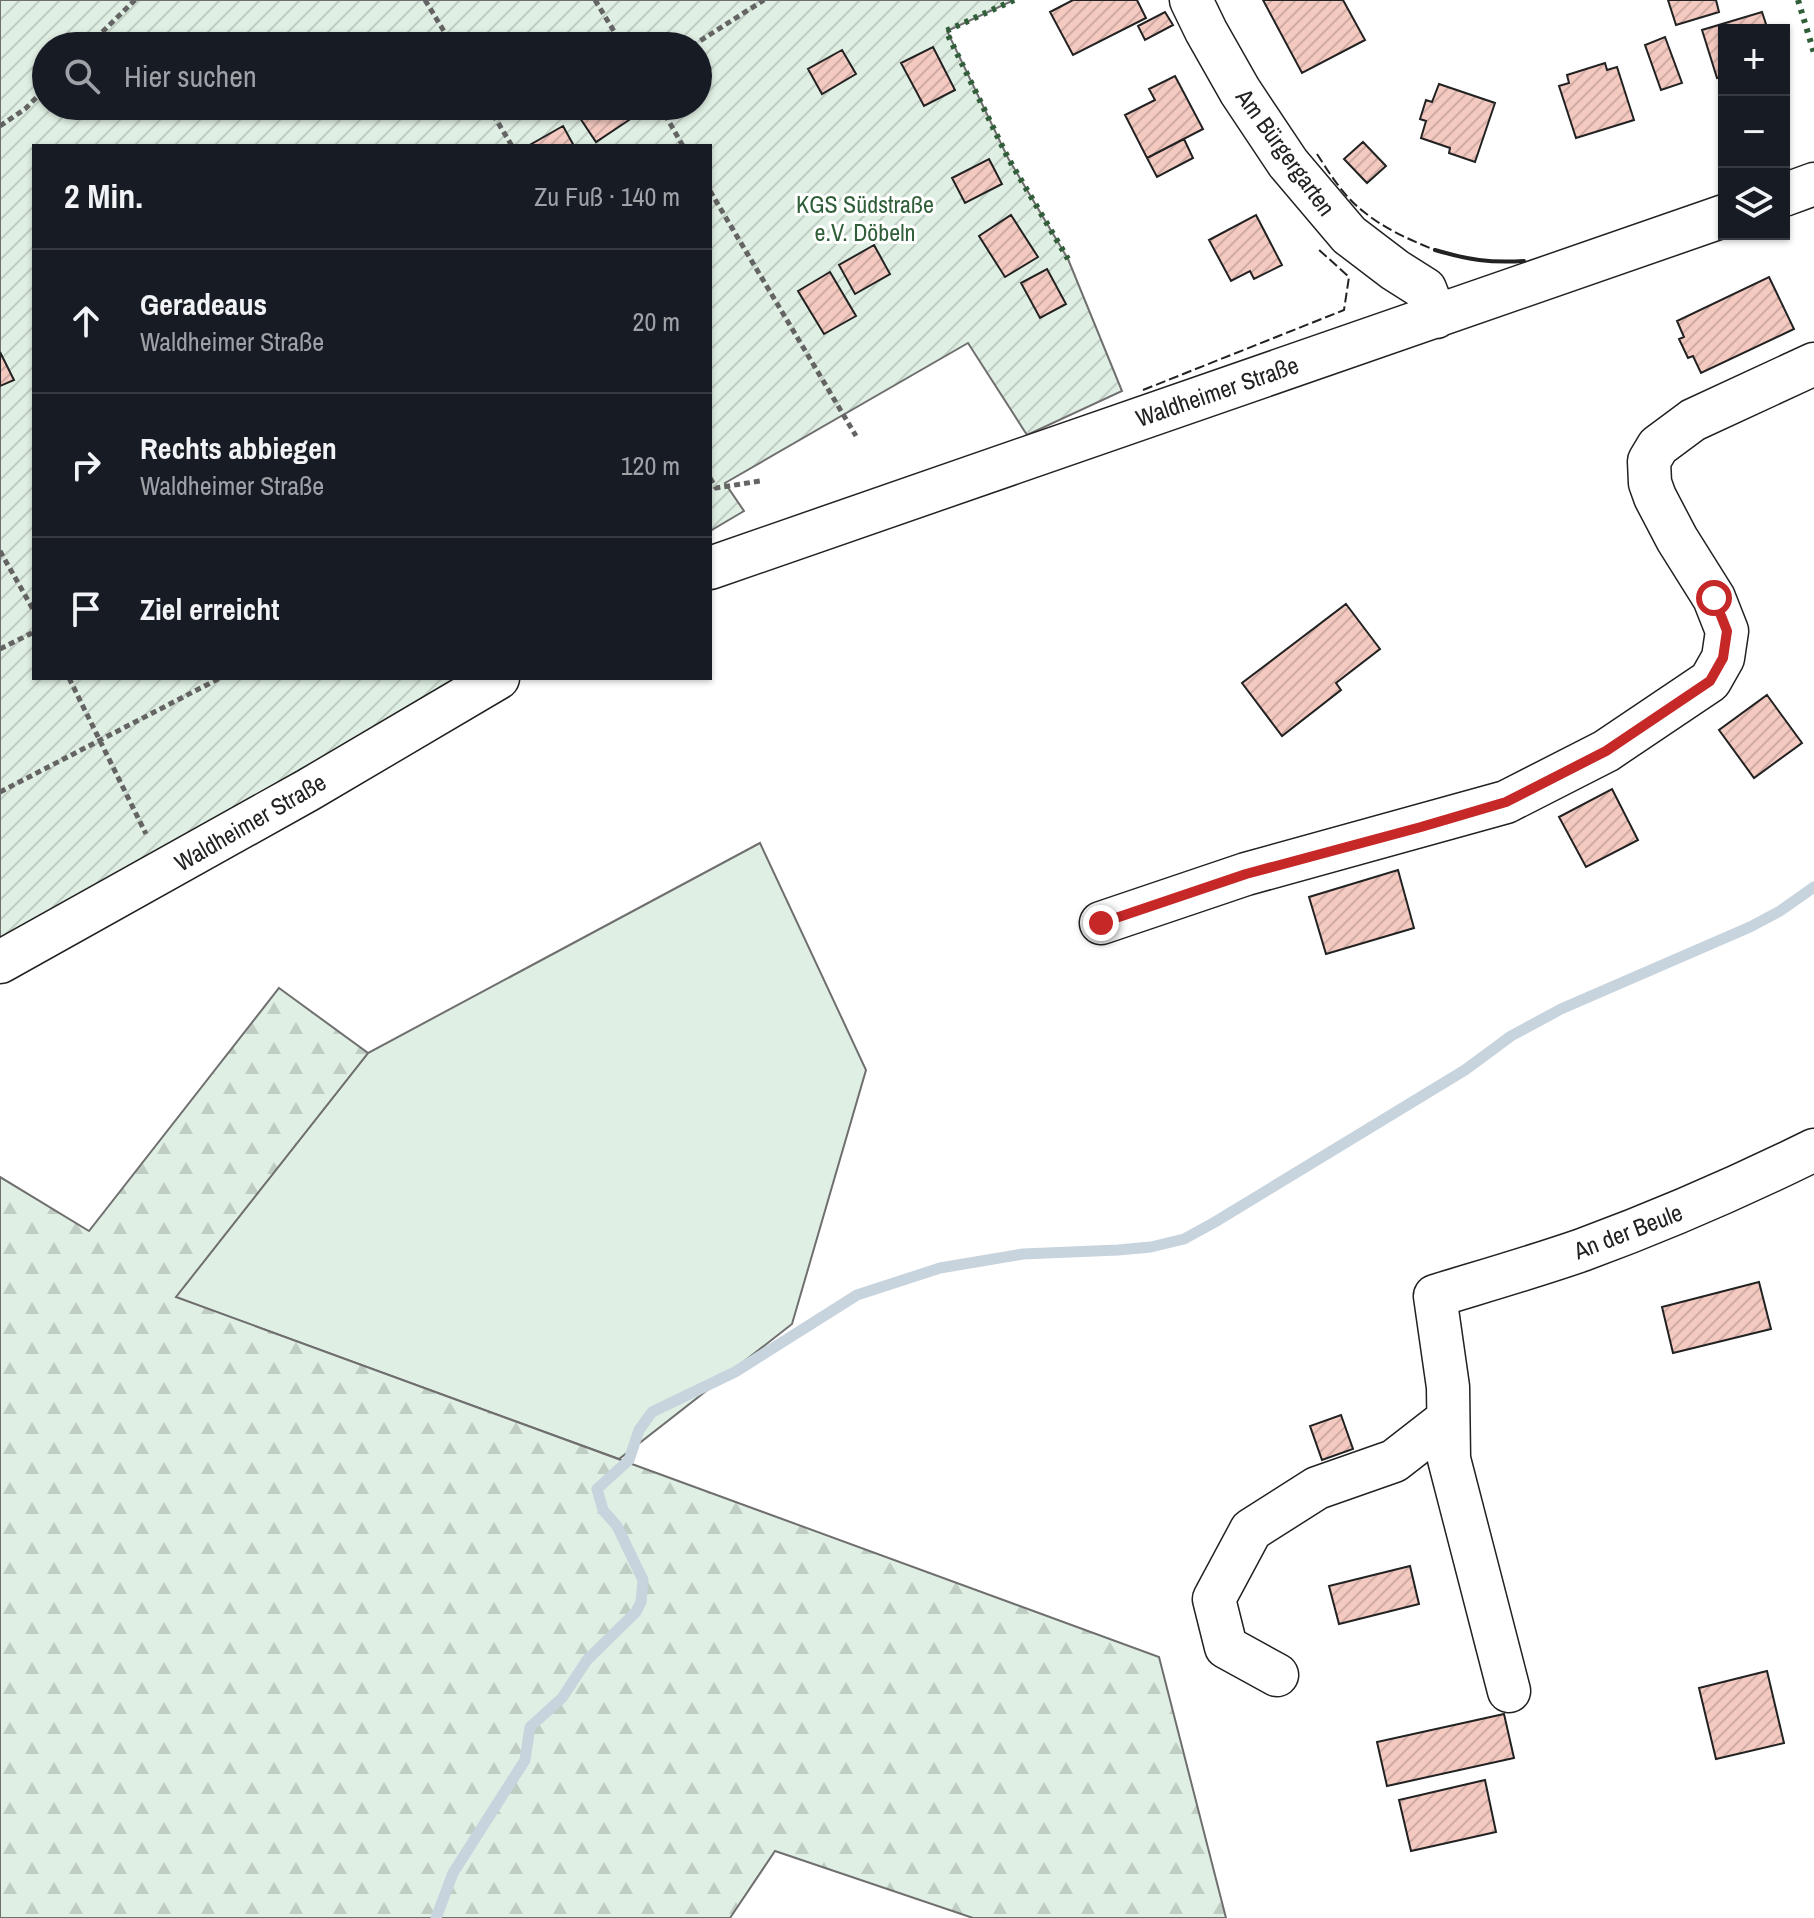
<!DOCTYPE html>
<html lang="de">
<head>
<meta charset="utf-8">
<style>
	:root { --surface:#171b24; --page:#242831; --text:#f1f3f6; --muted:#9ea1a6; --line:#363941 }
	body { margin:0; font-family:"Archivo Narrow",sans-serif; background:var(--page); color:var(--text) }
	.controls { position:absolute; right:24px; top:24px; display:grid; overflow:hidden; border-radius:0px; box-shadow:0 2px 6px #0004 }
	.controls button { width:72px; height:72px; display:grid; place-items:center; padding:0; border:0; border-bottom:2px solid var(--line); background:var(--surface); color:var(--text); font:40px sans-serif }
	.stop { position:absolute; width:24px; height:24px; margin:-18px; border:6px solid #c62828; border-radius:50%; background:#fff }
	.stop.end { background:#c62828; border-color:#fff; box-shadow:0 2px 8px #0008 }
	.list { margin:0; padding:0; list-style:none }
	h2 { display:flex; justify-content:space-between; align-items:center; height:104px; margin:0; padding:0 32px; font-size:34px }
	h2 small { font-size:26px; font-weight:400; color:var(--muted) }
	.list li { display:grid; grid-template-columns:52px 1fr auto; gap:24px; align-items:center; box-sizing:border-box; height:144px; padding:0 32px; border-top:2px solid var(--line) }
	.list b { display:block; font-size:30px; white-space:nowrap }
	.list p { margin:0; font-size:26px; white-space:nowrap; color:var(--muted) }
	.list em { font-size:26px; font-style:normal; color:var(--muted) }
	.icon { flex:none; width:44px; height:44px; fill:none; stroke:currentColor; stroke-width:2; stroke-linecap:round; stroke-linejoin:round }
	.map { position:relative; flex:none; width:1814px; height:1918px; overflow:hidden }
	.search { position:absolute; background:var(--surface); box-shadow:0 2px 6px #0004; left:32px; top:32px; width:680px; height:88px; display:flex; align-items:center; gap:20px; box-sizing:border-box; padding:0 28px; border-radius:44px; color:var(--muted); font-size:30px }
	.panel { position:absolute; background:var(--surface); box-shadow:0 2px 6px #0004; left:32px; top:144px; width:680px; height:536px; border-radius:0px }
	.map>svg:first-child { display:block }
	.green { fill:#e0efe3; stroke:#6f6f6f; stroke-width:2 }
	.forest { fill:url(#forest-firs); stroke:#6f6f6f; stroke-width:2 }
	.garden { fill:url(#garden-furrows); stroke:#6f6f6f; stroke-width:2; fill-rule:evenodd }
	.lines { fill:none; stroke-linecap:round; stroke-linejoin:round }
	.stream { stroke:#c7d3dd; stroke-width:11 }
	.building { fill:url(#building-hatch); stroke:#222; stroke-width:2 }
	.minor-casing { stroke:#222; stroke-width:45 }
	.path { stroke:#646464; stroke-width:5; stroke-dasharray:6 4; stroke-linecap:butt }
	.minor { stroke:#fff; stroke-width:42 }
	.hedge { stroke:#2f5e38; stroke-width:6; stroke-dasharray:4 6; stroke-linecap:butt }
	.fence { stroke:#222; stroke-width:2; stroke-dasharray:10 4; stroke-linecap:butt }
	.wall { stroke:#222; stroke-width:4 }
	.route { stroke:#c62828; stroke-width:10 }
	.labels { text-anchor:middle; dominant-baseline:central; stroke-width:6; stroke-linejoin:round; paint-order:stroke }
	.street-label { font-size:24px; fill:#222; stroke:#fff }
	.park-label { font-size:24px; fill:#2f5e38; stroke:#fff }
</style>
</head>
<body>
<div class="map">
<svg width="1814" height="1918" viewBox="0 0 1814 1918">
	<defs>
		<pattern id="forest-firs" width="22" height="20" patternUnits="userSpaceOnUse" patternTransform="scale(2)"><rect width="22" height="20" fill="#e0efe3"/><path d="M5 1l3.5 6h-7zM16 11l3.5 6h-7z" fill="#c0cdc2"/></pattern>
		<pattern id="garden-furrows" width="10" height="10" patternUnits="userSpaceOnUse" patternTransform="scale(2)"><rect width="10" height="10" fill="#e0efe3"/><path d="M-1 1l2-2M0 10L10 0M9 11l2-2" fill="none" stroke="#c0cdc2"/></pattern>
		<pattern id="building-hatch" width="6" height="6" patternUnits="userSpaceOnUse" patternTransform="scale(2)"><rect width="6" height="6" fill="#f3c9c0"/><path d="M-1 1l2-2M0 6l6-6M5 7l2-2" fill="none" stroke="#d0aca5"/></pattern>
	</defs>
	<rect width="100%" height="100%" fill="#fff"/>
	<path class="green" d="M 760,843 L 866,1070 L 792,1324 L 619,1459 L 175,1297 L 368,1053 Z"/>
	<path class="forest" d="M 279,988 L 368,1053 L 176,1297 L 1159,1657 L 1226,1918 L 973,1918 L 775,1851 L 730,1918 L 0,1918 L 0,1177 L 89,1231 Z"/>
	<path class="garden" d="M 0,0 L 1014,0 L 947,31 L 1008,158 L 1068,259 L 1122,391 L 1027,435 L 968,343 L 725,483 L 744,511 L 710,531 L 710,146 L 34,146 L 34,678 L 462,678 L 0,943 ZM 46,46 L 698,46 L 698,106 L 46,106 Z"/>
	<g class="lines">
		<path class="stream" d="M 436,1918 L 453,1873 L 525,1760 L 530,1727 L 562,1698 L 587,1660 L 636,1612 L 641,1602 L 643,1580 L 617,1526 L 603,1510 L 597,1489 L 629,1460 L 639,1430 L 652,1412 L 735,1372 L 857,1295 L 940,1268 L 1023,1254 L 1118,1250 L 1151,1247 L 1184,1239 L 1215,1222 L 1465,1070 L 1511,1036 L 1561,1009 L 1750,927 L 1780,911 L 1814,887"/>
	</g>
	<path class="building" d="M 1073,0 L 1137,0 L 1146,18 L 1073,55 L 1050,12 Z
		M 1263,0 L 1343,0 L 1365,40 L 1302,73 Z
		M 1668,0 L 1716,0 L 1719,12 L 1676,25 Z
		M 1165,12 L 1173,25 L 1145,40 L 1138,26 Z
		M 1762,12 L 1768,30 L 1724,30 L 1724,76 L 1717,78 L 1702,30 Z
		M 1665,37 L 1682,83 L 1661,90 L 1645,45 Z
		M 933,47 L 955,90 L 924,106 L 901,63 Z
		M 842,50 L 856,74 L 822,94 L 808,69 Z
		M 1605,63 L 1607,70 L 1617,67 L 1634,120 L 1576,138 L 1559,86 L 1569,83 L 1567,75 Z
		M 1175,76 L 1203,129 L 1147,158 L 1125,115 L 1155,100 L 1149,89 Z
		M 1439,84 L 1495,103 L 1475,162 L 1449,153 L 1450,148 L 1421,138 L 1426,121 L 1420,119 L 1426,100 L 1432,102 Z
		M 598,106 L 620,106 L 629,120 L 596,142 L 580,118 Z
		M 563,126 L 574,146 L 528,146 Z
		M 1184,139 L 1193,158 L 1157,177 L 1147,158 Z
		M 1363,142 L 1386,166 L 1367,183 L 1344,159 Z
		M 989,159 L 1002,184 L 965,203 L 952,178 Z
		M 1011,215 L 1038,257 L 1005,277 L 979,236 Z
		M 1256,215 L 1282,265 L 1254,279 L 1250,271 L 1231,281 L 1209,240 Z
		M 874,245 L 890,274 L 855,294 L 839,265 Z
		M 1047,269 L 1066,304 L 1040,318 L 1021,283 Z
		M 830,272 L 856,316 L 824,334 L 798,291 Z
		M 1769,277 L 1794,329 L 1701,373 L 1693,356 L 1688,358 L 1679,339 L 1684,337 L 1677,321 Z
		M 0,352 L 14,380 L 0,386 Z
		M 1346,604 L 1380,649 L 1336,683 L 1341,690 L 1282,736 L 1242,683 Z
		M 1767,695 L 1802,743 L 1754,778 L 1719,730 Z
		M 1612,789 L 1638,840 L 1586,867 L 1559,817 Z
		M 1398,870 L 1414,928 L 1326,954 L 1309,897 Z
		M 1759,1282 L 1771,1329 L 1673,1353 L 1662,1307 Z
		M 1341,1415 L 1353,1449 L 1322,1460 L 1310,1426 Z
		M 1410,1566 L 1419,1604 L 1339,1624 L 1329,1586 Z
		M 1767,1671 L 1784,1743 L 1716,1759 L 1699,1688 Z
		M 1504,1714 L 1514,1758 L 1387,1786 L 1377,1742 Z
		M 1485,1780 L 1496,1832 L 1411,1851 L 1399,1800 Z"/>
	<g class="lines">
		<g class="minor-casing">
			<path id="minor" d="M 1191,0 L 1206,31 L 1240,91 L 1288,163 L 1349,235 L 1395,270 L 1425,289 L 1436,317
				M 1784,195 L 1814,184
				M 710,568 C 1047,449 1386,334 1724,216
				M 1101,923 L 1246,874 L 1506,802 L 1606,751 L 1710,681 L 1723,658 L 1727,631 L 1714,598 L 1677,539 L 1655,497 L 1650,483 L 1649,461 L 1658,446 L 1693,420 L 1814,364
				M 0,962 L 308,790 L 498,678
				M 1277,1675 L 1226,1647 L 1214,1599 L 1251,1530 L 1317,1488 L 1394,1461 L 1448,1419
				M 1509,1691 L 1449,1459 L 1448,1387 L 1435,1296 C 1484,1281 1533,1267 1582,1250 C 1661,1221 1739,1187 1814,1150"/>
		</g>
		<path class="path" d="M 425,0 L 453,46
			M 595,0 L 623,46
			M 88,46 L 135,0
			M 692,46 L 764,0
			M 488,106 L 512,146
			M 660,106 L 683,146
			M 0,126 L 25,109 L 46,88
			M 710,191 L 856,436
			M 710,478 L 716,488 L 760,481
			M 0,551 L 34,611
			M 0,649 L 34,632
			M 69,678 L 146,834
			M 0,792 L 220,678"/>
		<use href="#minor" class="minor"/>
		<path class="hedge" d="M 1014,0 L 946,31 L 1008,158 L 1068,259
			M 1798,0 L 1814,53"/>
		<path class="fence" d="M 1317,154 C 1330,174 1344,197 1364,212 C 1385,229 1410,240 1435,250
			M 1143,390 L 1344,310 L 1349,277 L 1317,248"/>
		<path class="wall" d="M 1435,250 C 1469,260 1489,263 1524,261"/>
	</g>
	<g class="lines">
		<path class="route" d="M 1101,923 L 1246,874 L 1421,827 L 1506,802 L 1606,751 L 1710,681 L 1723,658 L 1727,631 L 1714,598"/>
	</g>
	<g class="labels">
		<g class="street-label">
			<text transform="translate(1286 152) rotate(54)">Am Bürgergarten</text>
			<text transform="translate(1217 391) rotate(-19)">Waldheimer Straße</text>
			<text transform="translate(250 822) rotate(-30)">Waldheimer Straße</text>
			<text transform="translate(1628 1231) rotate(-21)">An der Beule</text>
		</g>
		<g class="park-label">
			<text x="865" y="204">KGS Südstraße<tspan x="865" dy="28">e.V. Döbeln</tspan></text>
		</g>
	</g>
</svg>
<div class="controls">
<button>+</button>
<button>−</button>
<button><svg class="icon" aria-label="layers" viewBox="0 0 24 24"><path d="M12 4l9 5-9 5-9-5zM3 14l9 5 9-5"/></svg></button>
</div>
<div class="stop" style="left:1714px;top:598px"></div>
<div class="stop end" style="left:1101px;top:923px"></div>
<div class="search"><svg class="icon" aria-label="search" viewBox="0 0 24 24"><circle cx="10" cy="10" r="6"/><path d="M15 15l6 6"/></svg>Hier suchen</div>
<section class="panel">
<h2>2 Min.<small>Zu Fuß · 140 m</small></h2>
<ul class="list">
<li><svg class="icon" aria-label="ahead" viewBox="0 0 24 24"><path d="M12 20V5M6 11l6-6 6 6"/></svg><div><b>Geradeaus</b><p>Waldheimer Straße</p></div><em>20 m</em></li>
<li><svg class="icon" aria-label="right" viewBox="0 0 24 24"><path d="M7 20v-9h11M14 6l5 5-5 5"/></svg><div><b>Rechts abbiegen</b><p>Waldheimer Straße</p></div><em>120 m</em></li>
<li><svg class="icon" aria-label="arrive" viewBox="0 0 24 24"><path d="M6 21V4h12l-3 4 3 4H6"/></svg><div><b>Ziel erreicht</b></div></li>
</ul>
</section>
</div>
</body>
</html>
